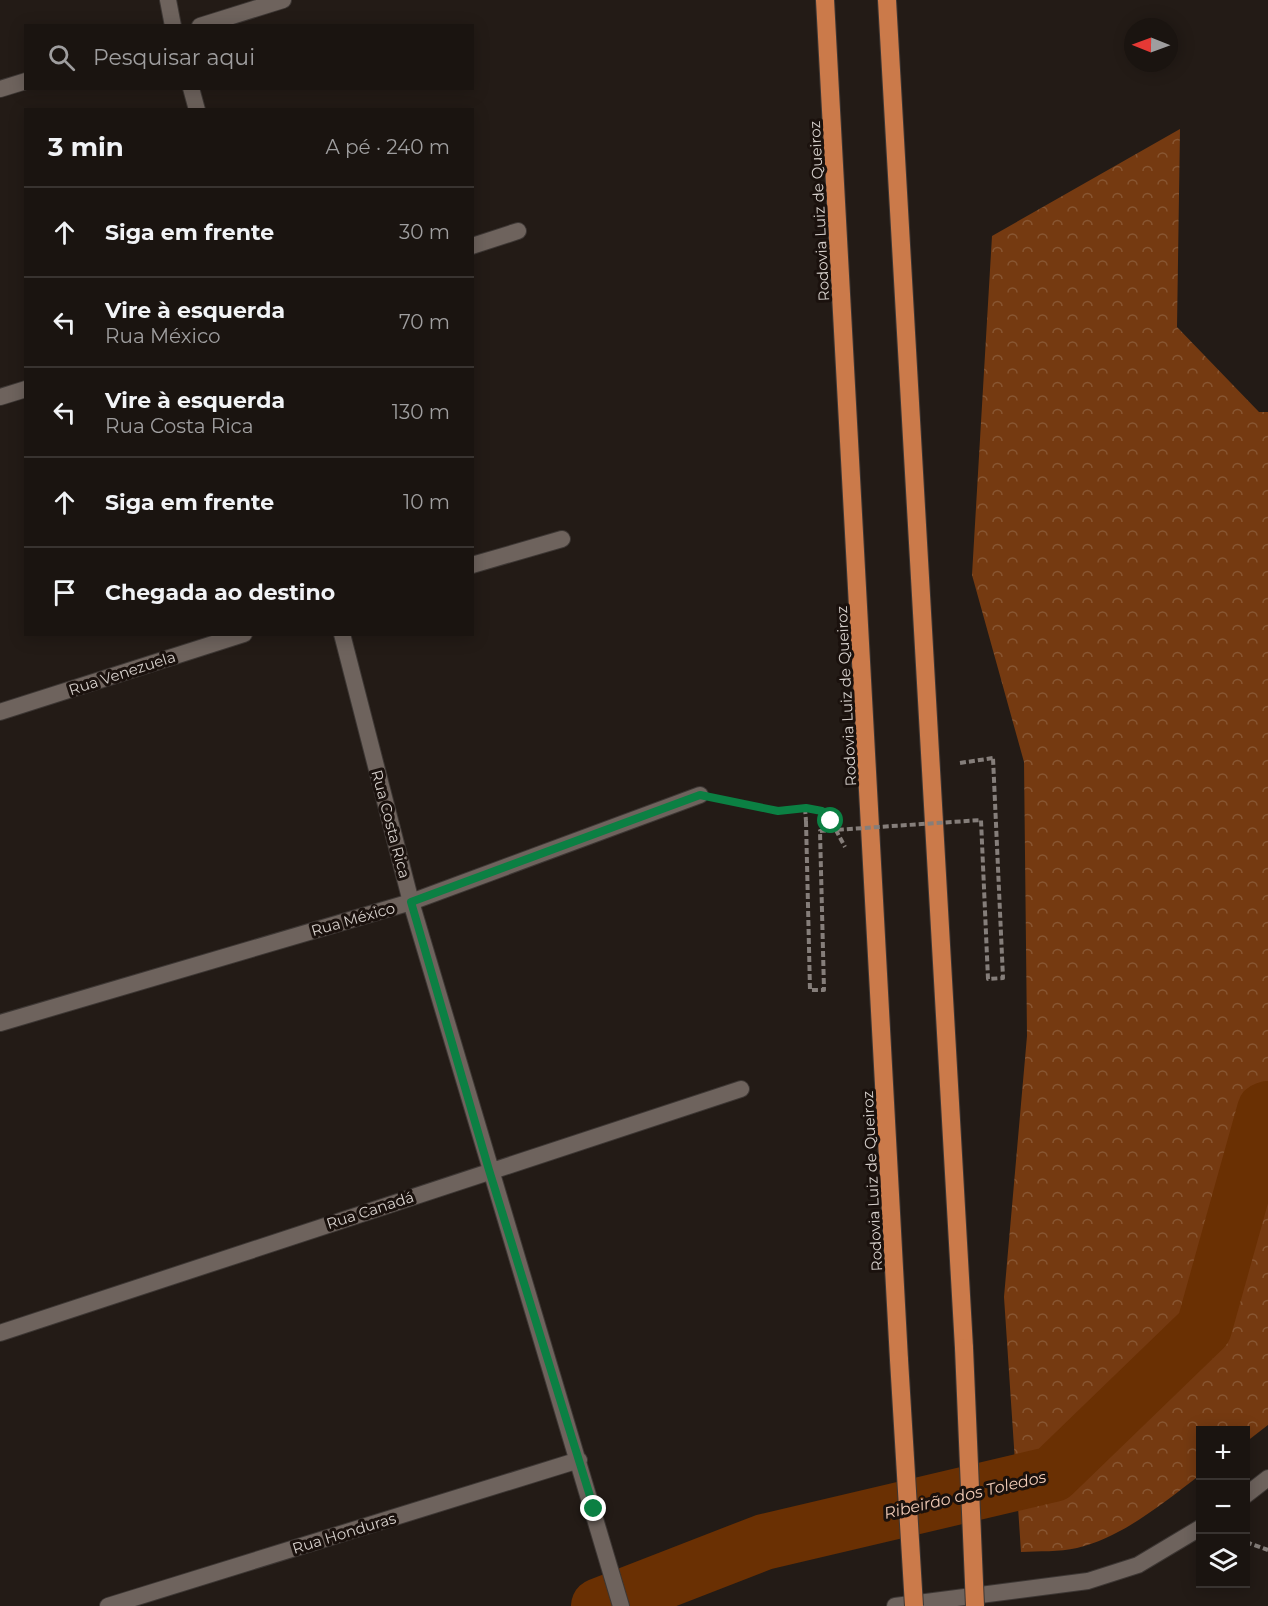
<!DOCTYPE html>
<html lang="pt">
<head>
<meta charset="utf-8">
<style>
	:root { --surface:#1a1410; --page:#27211e; --text:#f1f3f6; --muted:#9f9e9f; --line:#383330 }
	body { margin:0; font-family:Montserrat,sans-serif; background:var(--page); color:var(--text) }
	.controls { position:absolute; right:18px; bottom:18px; display:grid; overflow:hidden; border-radius:0px; box-shadow:0 3px 15px #0003 }
	.controls button { width:54px; height:54px; display:grid; place-items:center; padding:0; border:0; border-bottom:2px solid var(--line); background:var(--surface); color:var(--text); font:30px sans-serif }
	.compass { position:absolute; left:1124px; top:18px; width:54px; height:54px; border-radius:50%; background:var(--surface); box-shadow:0 3px 15px #0003; rotate:271deg }
	.stop { position:absolute; width:18px; height:18px; margin:-14px; border:4px solid #0b8043; border-radius:50%; background:#fff }
	.stop.end { background:#0b8043; border-color:#fff; box-shadow:0 2px 6px #0008 }
	.list { margin:0; padding:0; list-style:none }
	h2 { display:flex; justify-content:space-between; align-items:center; height:78px; margin:0; padding:0 24px; font-size:26px }
	h2 small { font-size:20px; font-weight:400; color:var(--muted) }
	.list li { display:grid; grid-template-columns:39px 1fr auto; gap:18px; align-items:center; box-sizing:border-box; height:90px; padding:0 24px; border-top:2px solid var(--line) }
	.list b { display:block; font-size:22px; white-space:nowrap }
	.list p { margin:0; font-size:20px; white-space:nowrap; color:var(--muted) }
	.list em { font-size:20px; font-style:normal; color:var(--muted) }
	.icon { flex:none; width:33px; height:33px; fill:none; stroke:currentColor; stroke-width:2; stroke-linecap:round; stroke-linejoin:round }
	.map { position:relative; flex:none; width:1268px; height:1606px; overflow:hidden }
	.search { position:absolute; background:var(--surface); box-shadow:0 3px 15px #0003; left:24px; top:24px; width:450px; height:66px; display:flex; align-items:center; gap:15px; box-sizing:border-box; padding:0 21px; border-radius:0px; color:var(--muted); font-size:22px }
	.panel { position:absolute; background:var(--surface); box-shadow:0 3px 15px #0003; left:24px; top:108px; width:450px; height:528px; border-radius:0px }
	.map>svg:first-child { display:block }
	.forest { fill:url(#forest-crowns) }
	.lines { fill:none; stroke-linecap:round; stroke-linejoin:round }
	.river { stroke:#6a3003; stroke-width:56 }
	.minor-casing { stroke:#3d3734; stroke-width:18 }
	.tertiary-casing { stroke:#3d3734; stroke-width:18 }
	.motorway-casing { stroke:#3d3734; stroke-width:20 }
	.path { stroke:#857e7a; stroke-width:4; stroke-dasharray:6 3; stroke-linecap:butt }
	.minor { stroke:#6e635d; stroke-width:16 }
	.tertiary { stroke:#6e635d; stroke-width:16 }
	.motorway { stroke:#cb7a4a; stroke-width:18 }
	.motorway-bridge-casing { stroke:#3d3734; stroke-width:20; stroke-linecap:butt }
	.path-bridge { stroke:#857e7a; stroke-width:4; stroke-dasharray:6 3; stroke-linecap:butt }
	.motorway-bridge { stroke:#cb7a4a; stroke-width:18 }
	.route { stroke:#0b8043; stroke-width:8 }
	.labels { text-anchor:middle; dominant-baseline:central; stroke-width:6; stroke-linejoin:round; paint-order:stroke }
	.street-label { font-size:15px; fill:#d8d2ce; stroke:#1a110d }
	.water-label { font-size:16px; font-style:italic; fill:#f3cdb8; stroke:#1a110d }
</style>
</head>
<body>
<div class="map">
<svg width="1268" height="1606" viewBox="0 0 1268 1606">
	<defs>
		<pattern id="forest-crowns" width="20" height="18" patternUnits="userSpaceOnUse" patternTransform="scale(1.5)"><rect width="20" height="18" fill="#753a11"/><path d="M2 6a3 3 0 1 1 6 0M12 15a3 3 0 1 1 6 0" fill="none" stroke="#885632"/></pattern>
	</defs>
	<rect width="100%" height="100%" fill="#231b16"/>
	<path class="forest" d="M 1180,129 L 1177,327 L 1259,412 L 1268,412 L 1268,1425 L 1246,1442 L 1246,1430 L 1200,1430 L 1200,1475 C 1163,1503 1123,1537 1077,1548 C 1059,1552 1039,1551 1021,1552 L 1004,1297 L 1027,1036 L 1024,762 L 972,575 L 992,236 Z"/>
	<g class="lines">
		<path class="river" d="M 599,1606 L 764,1542 L 1053,1474 L 1204,1328 L 1265,1110 L 1268,1109"/>
		<g class="minor-casing">
			<path id="minor" d="M 168,0 L 173,26
				M 200,26 L 283,0
				M 191,88 L 197,110
				M 0,89 L 26,81
				M 472,246 L 518,231
				M 0,397 L 26,389
				M 472,565 L 562,539
				M 342,634 L 411,902 L 621,1606
				M 0,712 L 244,634
				M 0,1023 L 411,902 L 700,795
				M 0,1333 L 741,1089
				M 108,1606 L 579,1460"/>
		</g>
		<g class="tertiary-casing">
			<path id="tertiary" d="M 1246,1495 L 1268,1478
				M 895,1606 L 1088,1581 L 1138,1565 L 1200,1528"/>
		</g>
		<g class="motorway-casing">
			<path id="motorway" d="M 825,0 L 899,1360
				M 887,0 L 964,1348"/>
		</g>
		<path class="path" d="M 960,763 L 993,758
			M 721,800 L 778,811 L 805,808 L 822,811 L 831,821 L 845,847
			M 805,808 L 806,821
			M 1246,1542 L 1268,1550"/>
		<use href="#minor" class="minor"/>
		<use href="#tertiary" class="tertiary"/>
		<use href="#motorway" class="motorway"/>
		<g class="motorway-bridge-casing">
			<path id="motorway-bridge" d="M 964,1348 L 975,1606
				M 899,1360 L 914,1606"/>
		</g>
		<path class="path-bridge" d="M 806,821 L 810,990 L 824,990 L 820,831 L 981,820 L 988,979 L 1003,978 L 993,758"/>
		<use href="#motorway-bridge" class="motorway-bridge"/>
	</g>
	<g class="lines">
		<path class="route" d="M 594,1509 L 489,1170 L 411,902 L 700,795 L 778,811 L 806,808 L 822,811 L 831,821"/>
	</g>
	<g class="labels">
		<g class="street-label">
			<text transform="translate(819 211) rotate(-93)">Rodovia Luiz de Queiroz</text>
			<text transform="translate(122 673) rotate(-18)">Rua Venezuela</text>
			<text transform="translate(846 696) rotate(-93)">Rodovia Luiz de Queiroz</text>
			<text transform="translate(391 824) rotate(75)">Rua Costa Rica</text>
			<text transform="translate(353 919) rotate(-16)">Rua México</text>
			<text transform="translate(872 1181) rotate(-93)">Rodovia Luiz de Queiroz</text>
			<text transform="translate(370 1210) rotate(-18)">Rua Canadá</text>
			<text transform="translate(344 1533) rotate(-17)">Rua Honduras</text>
		</g>
		<g class="water-label">
			<text transform="translate(965 1495) rotate(-13)">Ribeirão dos Toledos</text>
		</g>
	</g>
</svg>
<div class="controls">
<button>+</button>
<button>−</button>
<button><svg class="icon" aria-label="layers" viewBox="0 0 24 24"><path d="M12 4l9 5-9 5-9-5zM3 14l9 5 9-5"/></svg></button>
</div>
<svg class="compass" viewBox="-18 -18 36 36"><path d="M0-13l5 13h-10z" fill="#e53935"/><path d="M0 13l5-13h-10z" fill="#9f9e9f"/></svg>
<div class="stop" style="left:831px;top:821px"></div>
<div class="stop end" style="left:594px;top:1509px"></div>
<div class="search"><svg class="icon" aria-label="search" viewBox="0 0 24 24"><circle cx="10" cy="10" r="6"/><path d="M15 15l6 6"/></svg>Pesquisar aqui</div>
<section class="panel">
<h2>3 min<small>A pé · 240 m</small></h2>
<ul class="list">
<li><svg class="icon" aria-label="ahead" viewBox="0 0 24 24"><path d="M12 20V5M6 11l6-6 6 6"/></svg><div><b>Siga em frente</b></div><em>30 m</em></li>
<li><svg class="icon" aria-label="left" viewBox="0 0 24 24"><path d="M17 20v-9H6M10 6l-5 5 5 5"/></svg><div><b>Vire à esquerda</b><p>Rua México</p></div><em>70 m</em></li>
<li><svg class="icon" aria-label="left" viewBox="0 0 24 24"><path d="M17 20v-9H6M10 6l-5 5 5 5"/></svg><div><b>Vire à esquerda</b><p>Rua Costa Rica</p></div><em>130 m</em></li>
<li><svg class="icon" aria-label="ahead" viewBox="0 0 24 24"><path d="M12 20V5M6 11l6-6 6 6"/></svg><div><b>Siga em frente</b></div><em>10 m</em></li>
<li><svg class="icon" aria-label="arrive" viewBox="0 0 24 24"><path d="M6 21V4h12l-3 4 3 4H6"/></svg><div><b>Chegada ao destino</b></div></li>
</ul>
</section>
</div>
</body>
</html>
